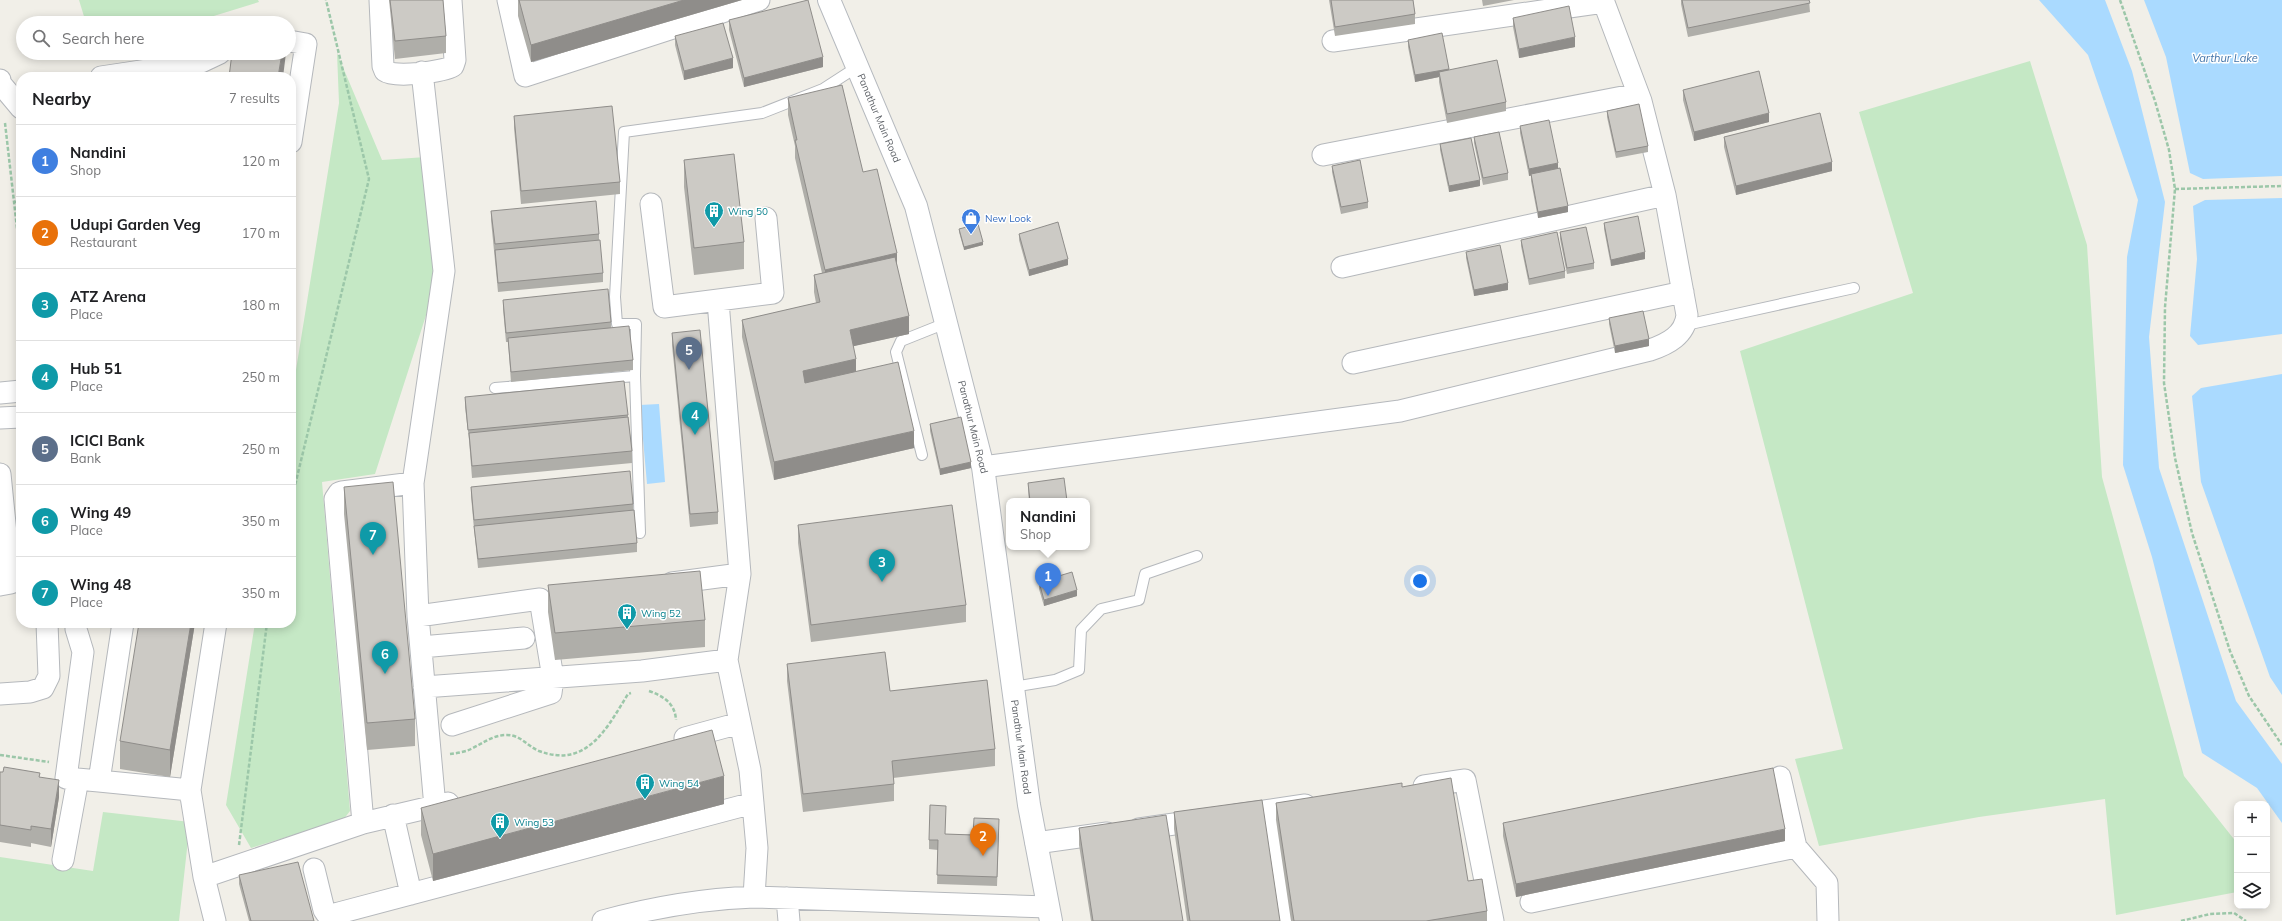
<!DOCTYPE html>
<html lang="en">
<head>
<meta charset="utf-8">
<style>
	:root { --surface:#fff; --page:#f2f2f2; --text:#202124; --muted:#757577; --line:#e0e0e0; --accent:#ea4335 }
	body { margin:0; font-family:Mulish,sans-serif; background:var(--page); color:var(--text) }
	.controls { position:absolute; right:12px; bottom:12px; display:grid; overflow:hidden; border-radius:8px; box-shadow:0 2px 10px #0003 }
	.controls button { width:36px; height:36px; display:grid; place-items:center; padding:0; border:0; border-bottom:1px solid var(--line); background:var(--surface); color:var(--text); font:20px sans-serif }
	.you { position:absolute; left:1420px; top:581px; width:14px; height:14px; margin:-10px; border:3px solid #fff; border-radius:50%; background:#1a73e8; box-shadow:0 0 0 6px #1a73e833 }
	.badge { display:grid; place-items:center; width:26px; height:26px; border-radius:50%; background:var(--accent); color:#fff; font-size:13px; font-weight:700 }
	.pin { position:absolute; translate:-50% -33px; filter:drop-shadow(0 1px 2px #0008) }
	.pin::after { content:''; position:absolute; top:21px; width:14px; height:12px; background:inherit; clip-path:polygon(0 0,100% 0,50% 100%) }
	.popup { position:absolute; left:1006px; top:498px; width:84px; height:52px; box-sizing:border-box; display:grid; place-content:center; border-radius:8px; background:var(--surface); filter:drop-shadow(0 1px 3px #0005); font-size:13px; white-space:nowrap; color:var(--muted) }
	.popup b { font-size:15px; color:var(--text) }
	.popup::after { content:''; position:absolute; left:50%; top:100%; margin-left:-8px; border:8px solid transparent; border-top-color:var(--surface) }
	.list { margin:0; padding:0; list-style:none }
	h2 { display:flex; justify-content:space-between; align-items:center; height:52px; margin:0; padding:0 16px; font-size:17px }
	h2 small { font-size:13px; font-weight:400; color:var(--muted) }
	.list li { display:grid; grid-template-columns:26px 1fr auto; gap:12px; align-items:center; box-sizing:border-box; height:72px; padding:0 16px; border-top:1px solid var(--line) }
	.list b { display:block; font-size:15px; white-space:nowrap }
	.list p { margin:0; font-size:13px; white-space:nowrap; color:var(--muted) }
	.list em { font-size:13px; font-style:normal; color:var(--muted) }
	.icon { flex:none; width:22px; height:22px; fill:none; stroke:currentColor; stroke-width:2; stroke-linecap:round; stroke-linejoin:round }
	.map { position:relative; flex:none; width:2282px; height:921px; overflow:hidden }
	.search { position:absolute; background:var(--surface); box-shadow:0 2px 10px #0003; left:16px; top:16px; width:280px; height:44px; display:flex; align-items:center; gap:10px; box-sizing:border-box; padding:0 14px; border-radius:22px; color:var(--muted); font-size:15px }
	.panel { position:absolute; background:var(--surface); box-shadow:0 2px 10px #0003; left:16px; top:72px; width:280px; height:556px; border-radius:16px }
	.map>svg:first-child { display:block }
	.green { fill:#c5e8c5 }
	.water { fill:#aadaff }
	.lines { fill:none; stroke-linecap:round; stroke-linejoin:round }
	.lane-casing { stroke:#b5b8bc; stroke-width:12 }
	.street-casing { stroke:#b5b8bc; stroke-width:23 }
	.secondary-casing { stroke:#b6babf; stroke-width:24 }
	.path { stroke:#9cc7a9; stroke-width:2.5; stroke-dasharray:4 2; stroke-linecap:butt }
	.lane { stroke:#fff; stroke-width:10 }
	.street { stroke:#fff; stroke-width:21 }
	.secondary { stroke:#fff; stroke-width:22 }
	.wall { fill:#afaea9 }
	.shaded-wall { fill:#8f8d8a }
	.building { fill:#cccac5; stroke:#8f8d8a }
	.labels { text-anchor:middle; dominant-baseline:central; stroke-width:3; stroke-linejoin:round; paint-order:stroke }
	.street-label { font-size:10px; fill:#5f6368; stroke:#fff }
	.culture-label { font-size:10px; fill:#0d838f; stroke:#fff; text-anchor:start }
	.shop-label { font-size:10px; fill:#366cbe; stroke:#fff; text-anchor:start }
	.water-label { font-size:11px; font-style:italic; fill:#4174aa; stroke:#fff }
</style>
</head>
<body>
<div class="map">
<svg width="2282" height="921" viewBox="0 0 2282 921">
	<rect width="100%" height="100%" fill="#f1efe8"/>
	<path class="green" d="M 79,0 L 258,0 L 259,2 L 191,23 L 86,23 Z
		M 337,53 L 382,160 L 426,157 L 439,275 L 375,474 L 322,482 L 350,811 L 343,820 L 251,848 L 226,805 L 255,623 L 291,623 L 291,401 L 339,103 Z
		M 2030,61 L 2087,245 L 2102,477 L 2184,776 L 2237,843 L 2237,892 L 2116,915 L 2105,799 L 1979,817 L 1819,846 L 1795,759 L 1843,749 L 1740,351 L 1913,293 L 1859,112 Z
		M 103,812 L 190,822 L 179,921 L 0,921 L 0,857 L 93,871 Z"/>
	<path class="water" d="M 2039,0 L 2105,0 L 2132,71 L 2165,202 L 2149,337 L 2159,468 L 2236,701 L 2282,764 L 2282,823 L 2257,788 L 2202,753 L 2152,557 L 2123,465 L 2127,257 L 2138,200 L 2088,55 Z
		M 2144,0 L 2282,0 L 2282,176 L 2203,179 L 2190,173 L 2166,57 Z
		M 2282,198 L 2282,334 L 2198,345 L 2190,336 L 2197,259 L 2193,206 L 2205,200 Z
		M 2282,374 L 2282,695 L 2270,677 L 2201,482 L 2192,396 L 2201,388 Z
		M 659,404 L 665,482 L 647,484 L 640,405 Z"/>
	<g class="lines">
		<g class="lane-casing">
			<path id="lane" d="M 1686,325 L 1854,288
				M 495,388 L 635,376
				M 922,455 L 896,352 L 901,341 L 946,323
				M 640,533 L 635,376 L 636,324 L 617,324 L 615,297 L 624,132 L 762,113 L 823,89 L 857,67
				M 1013,687 L 1055,680 L 1079,670 L 1081,630 L 1101,609 L 1139,600 L 1145,574 L 1197,556"/>
		</g>
		<g class="street-casing">
			<path id="street" d="M 380,0 L 383,66 L 385,71 C 394,78 443,72 453,66 L 455,60 L 451,0
				M 508,0 L 525,76 L 759,0
				M 289,41 L 306,44 L 291,142
				M 1333,41 L 1604,2
				M 422,72 L 444,271 L 413,483 L 418,616 L 435,807
				M 101,77 L 201,62 L 220,53
				M 0,80 L 0,83 L 21,108
				M 1323,155 L 1638,94
				M 651,204 L 664,307 L 773,293 L 766,218
				M 1342,267 L 1665,195
				M 718,301 L 740,574 L 727,660 L 750,770 L 757,848 L 754,897
				M 1353,363 L 1683,292
				M 0,393 L 21,391
				M 0,418 L 21,417
				M 983,467 L 1400,411 L 1650,350 C 1668,344 1685,335 1687,315 L 1665,195 L 1641,101 L 1603,0
				M 0,474 L 11,583 L 0,585
				M 672,583 L 740,574
				M 418,616 L 540,599 L 553,678 L 551,693 L 452,725
				M 77,623 L 76,629 L 83,652 L 66,778 L 99,781
				M 123,623 L 99,781 L 190,790
				M 421,647 L 524,638
				M 424,687 L 642,671 L 727,660
				M 0,694 L 30,692 L 43,688 L 49,676 L 47,623
				M 685,738 L 740,723
				M 1780,777 L 1796,847 L 1827,883 L 1828,921
				M 1424,786 L 1465,780 L 1493,921
				M 1269,811 L 1286,921
				M 393,815 L 411,894
				M 1236,815 L 1305,805
				M 363,823 L 335,499 L 339,493 L 342,492 L 413,483
				M 1139,829 L 1202,820
				M 1036,843 L 1107,833
				M 63,860 L 78,779
				M 314,869 L 324,910 L 326,913 L 335,914 L 753,803
				M 204,877 L 363,823 L 448,803
				M 787,898 L 789,921
				M 1531,902 L 1796,847
				M 215,921 L 204,877 L 190,790 L 216,623
				M 603,921 C 654,907 701,899 754,897 L 1048,907"/>
		</g>
		<g class="secondary-casing">
			<path id="secondary" d="M 829,0 L 916,206 L 983,467 L 1029,805 L 1051,921"/>
		</g>
		<path class="path" d="M 2120,0 L 2155,101 L 2169,150 L 2175,189 L 2165,307 L 2164,383 L 2175,458 L 2192,533 L 2230,651 L 2249,696 L 2282,745
			M 5,123 L 21,263
			M 2175,189 L 2282,186
			M 14,202 L 21,201
			M 291,502 L 369,179 L 326,0
			M 649,691 C 663,696 675,703 676,720
			M 450,754 C 457,753 465,752 471,749 C 483,743 493,735 507,735 C 521,735 527,746 539,751 C 587,769 607,728 628,694 L 631,693
			M 0,755 L 49,762
			M 239,845 L 267,623
			M 2181,921 L 2210,914 L 2234,913 L 2246,921"/>
		<use href="#lane" class="lane"/>
		<use href="#street" class="street"/>
		<use href="#secondary" class="secondary"/>
	</g>
	<path class="wall" d="M 389,0 L 443,0 L 446,36 L 446,53 L 395,59 Z
		M 518,0 L 742,0 L 531,62 L 518,16 Z
		M 1329,0 L 1413,0 L 1415,14 L 1415,24 L 1335,36 Z
		M 1482,0 L 1514,0 L 1483,6 Z
		M 1681,0 L 1809,0 L 1810,12 L 1688,37 L 1681,4 Z
		M 1513,18 L 1575,47 L 1519,58 L 1513,27 Z
		M 729,20 L 823,67 L 744,87 L 729,30 Z
		M 675,36 L 733,68 L 684,80 L 675,45 Z
		M 1408,40 L 1449,70 L 1506,102 L 1506,111 L 1447,123 L 1439,82 L 1439,77 L 1415,82 L 1408,47 Z
		M 1683,90 L 1769,122 L 1694,141 L 1683,100 Z
		M 788,98 L 863,172 L 897,265 L 909,334 L 853,346 L 856,372 L 914,448 L 774,480 L 742,337 L 742,320 L 816,303 L 814,292 L 814,275 L 822,273 L 795,158 L 795,146 L 788,115 Z
		M 1607,111 L 1648,146 L 1648,152 L 1616,158 L 1607,117 Z
		M 514,116 L 620,182 L 620,194 L 521,204 L 514,128 Z
		M 1520,126 L 1558,169 L 1568,212 L 1538,218 L 1531,181 L 1531,175 L 1529,176 L 1520,133 Z
		M 1474,137 L 1508,173 L 1508,180 L 1483,185 L 1474,143 Z
		M 1724,137 L 1832,171 L 1736,195 L 1724,147 Z
		M 1440,144 L 1480,186 L 1449,192 L 1440,150 Z
		M 684,160 L 744,242 L 744,269 L 694,275 L 684,187 Z
		M 1332,166 L 1368,202 L 1368,208 L 1341,214 L 1332,172 Z
		M 491,211 L 599,234 L 599,240 L 603,273 L 603,282 L 498,292 L 491,220 Z
		M 1604,223 L 1645,259 L 1611,266 L 1604,229 Z
		M 959,229 L 983,245 L 964,250 L 959,232 Z
		M 1560,232 L 1594,263 L 1594,269 L 1567,274 L 1560,239 Z
		M 1019,234 L 1068,265 L 1029,276 L 1019,240 Z
		M 1521,240 L 1565,271 L 1565,278 L 1529,285 L 1521,246 Z
		M 1466,252 L 1508,290 L 1474,296 L 1466,258 Z
		M 503,300 L 611,322 L 611,328 L 633,360 L 633,370 L 511,382 L 508,342 L 506,342 L 503,309 Z
		M 1609,318 L 1649,346 L 1615,353 L 1609,324 Z
		M 672,333 L 718,512 L 718,524 L 690,527 L 672,345 Z
		M 465,397 L 628,415 L 632,451 L 632,463 L 472,478 L 469,440 L 465,407 Z
		M 930,424 L 971,468 L 940,475 L 930,431 Z
		M 1028,483 L 1067,501 L 1029,501 L 1028,490 Z
		M 344,487 L 415,719 L 415,746 L 367,750 L 344,514 Z
		M 471,487 L 633,504 L 633,510 L 637,543 L 637,552 L 478,568 L 474,529 L 471,496 Z
		M 798,525 L 966,605 L 966,622 L 811,642 L 798,543 Z
		M 1039,582 L 1077,596 L 1044,606 L 1039,589 Z
		M 548,585 L 705,620 L 705,647 L 555,660 L 548,612 Z
		M 195,623 L 170,777 L 120,769 L 120,741 Z
		M 787,664 L 890,691 L 995,749 L 995,766 L 893,778 L 894,784 L 894,801 L 803,812 L 787,681 Z
		M 0,772 L 40,777 L 59,797 L 51,847 L 31,843 L 31,847 L 0,842 Z
		M 1402,787 L 1468,881 L 1487,911 L 1487,921 L 1291,921 L 1276,820 L 1276,803 Z
		M 724,804 L 433,881 L 421,835 L 421,808 Z
		M 1174,812 L 1280,921 L 1187,921 L 1174,829 Z
		M 1503,823 L 1785,841 L 1516,897 L 1503,836 Z
		M 1079,828 L 1183,921 L 1091,921 L 1079,845 Z
		M 999,829 L 997,886 L 937,884 L 938,850 L 929,849 L 929,840 L 945,834 L 973,835 Z
		M 239,875 L 314,921 L 249,921 L 239,884 Z"/>
	<path class="shaded-wall" d="M 684,0 L 742,0 L 531,62 L 531,45 Z
		M 1575,37 L 1575,47 L 1519,58 L 1519,49 Z
		M 282,53 L 286,53 L 283,77 L 278,77 Z
		M 823,57 L 823,67 L 744,87 L 744,78 Z
		M 733,58 L 733,68 L 684,80 L 684,71 Z
		M 1449,69 L 1449,75 L 1439,72 L 1439,77 L 1415,82 L 1415,75 Z
		M 1769,113 L 1769,122 L 1694,141 L 1694,132 Z
		M 1832,162 L 1832,171 L 1736,195 L 1736,186 Z
		M 1558,163 L 1558,170 L 1529,176 L 1529,169 Z
		M 1480,180 L 1480,186 L 1449,192 L 1449,186 Z
		M 1568,206 L 1568,212 L 1538,218 L 1538,212 Z
		M 983,242 L 983,245 L 964,250 L 964,247 Z
		M 1645,252 L 1645,259 L 1611,266 L 1611,260 Z
		M 897,253 L 897,270 L 825,287 L 825,270 Z
		M 1068,259 L 1068,265 L 1029,276 L 1029,270 Z
		M 1508,283 L 1508,290 L 1474,296 L 1474,290 Z
		M 909,316 L 909,334 L 850,347 L 850,330 Z
		M 1649,339 L 1649,346 L 1615,353 L 1615,346 Z
		M 856,359 L 856,376 L 803,388 L 803,371 Z
		M 914,431 L 914,448 L 774,480 L 774,462 Z
		M 971,462 L 971,468 L 940,475 L 940,469 Z
		M 1077,590 L 1077,596 L 1044,606 L 1044,600 Z
		M 191,623 L 195,623 L 170,777 L 170,750 Z
		M 724,776 L 724,804 L 433,881 L 433,854 Z
		M 59,780 L 59,797 L 51,847 L 51,829 Z
		M 1785,829 L 1785,841 L 1516,897 L 1516,884 Z"/>
	<path class="building" d="M 390,0 L 443,0 L 446,36 L 395,41 Z
		M 519,0 L 684,0 L 531,45 Z
		M 808,0 L 823,57 L 744,78 L 729,20 Z
		M 1331,0 L 1413,0 L 1415,14 L 1335,27 Z
		M 1682,0 L 1809,0 L 1810,3 L 1688,28 Z
		M 1569,6 L 1575,37 L 1519,49 L 1513,18 Z
		M 238,20 L 258,23 L 237,23 Z
		M 723,23 L 733,58 L 684,71 L 675,36 Z
		M 1442,33 L 1449,69 L 1415,75 L 1408,40 Z
		M 232,53 L 282,53 L 278,77 L 229,77 Z
		M 1497,60 L 1506,102 L 1447,114 L 1439,72 Z
		M 1759,71 L 1769,113 L 1694,132 L 1683,90 Z
		M 842,85 L 863,172 L 877,169 L 897,253 L 825,270 L 795,140 L 797,140 L 788,98 Z
		M 1639,104 L 1648,146 L 1616,152 L 1607,111 Z
		M 612,106 L 620,182 L 521,191 L 514,116 Z
		M 1820,113 L 1832,162 L 1736,186 L 1724,137 Z
		M 1549,120 L 1558,163 L 1529,169 L 1520,126 Z
		M 1499,132 L 1508,173 L 1483,178 L 1474,137 Z
		M 1471,138 L 1480,180 L 1449,186 L 1440,144 Z
		M 734,154 L 744,242 L 694,248 L 684,160 Z
		M 1360,160 L 1368,202 L 1341,207 L 1332,166 Z
		M 1560,168 L 1568,206 L 1538,212 L 1531,174 Z
		M 596,201 L 599,234 L 495,244 L 491,211 Z
		M 1638,216 L 1645,252 L 1611,260 L 1604,223 Z
		M 1058,222 L 1068,259 L 1029,270 L 1019,234 Z
		M 978,224 L 983,242 L 964,247 L 959,229 Z
		M 1586,227 L 1594,263 L 1567,268 L 1560,232 Z
		M 1557,232 L 1565,271 L 1529,279 L 1521,240 Z
		M 600,240 L 603,273 L 498,283 L 495,250 Z
		M 1500,245 L 1508,283 L 1474,290 L 1466,252 Z
		M 895,257 L 909,316 L 850,330 L 856,359 L 803,371 L 805,383 L 898,362 L 914,431 L 774,462 L 742,320 L 820,302 L 814,275 Z
		M 608,289 L 611,322 L 506,333 L 503,300 Z
		M 1643,311 L 1649,339 L 1615,346 L 1609,318 Z
		M 629,326 L 633,360 L 511,372 L 508,338 Z
		M 700,330 L 718,512 L 690,514 L 672,333 Z
		M 624,381 L 628,415 L 468,430 L 465,397 Z
		M 628,417 L 632,451 L 472,466 L 469,433 Z
		M 961,417 L 971,462 L 940,469 L 930,424 Z
		M 630,471 L 633,504 L 474,520 L 471,487 Z
		M 1064,478 L 1067,501 L 1030,501 L 1028,483 Z
		M 393,482 L 415,719 L 367,723 L 344,487 Z
		M 952,505 L 966,605 L 811,625 L 798,525 Z
		M 634,510 L 637,543 L 478,559 L 474,526 Z
		M 700,571 L 705,620 L 555,633 L 548,585 Z
		M 1072,572 L 1077,590 L 1044,600 L 1039,582 Z
		M 139,623 L 191,623 L 170,750 L 120,741 Z
		M 885,652 L 890,691 L 987,680 L 995,749 L 892,761 L 894,784 L 803,794 L 787,664 Z
		M 712,730 L 724,776 L 433,854 L 421,808 Z
		M 4,767 L 40,773 L 39,777 L 59,780 L 51,829 L 31,826 L 31,830 L 0,825 L 0,772 L 3,772 Z
		M 1773,768 L 1785,829 L 1516,884 L 1503,823 Z
		M 1451,778 L 1468,881 L 1482,879 L 1487,911 L 1426,921 L 1294,921 L 1276,803 L 1402,783 L 1402,787 Z
		M 1262,800 L 1280,921 L 1190,921 L 1174,812 Z
		M 930,805 L 946,806 L 945,834 L 973,835 L 974,818 L 999,819 L 997,877 L 937,875 L 938,840 L 929,840 Z
		M 1166,815 L 1183,921 L 1093,921 L 1079,828 Z
		M 298,862 L 314,921 L 251,921 L 239,875 Z"/>
	<defs>
		<g id="building-pin" transform="scale(1)"><path d="M0 17L-7.5 6A9.5 9.5 0 1 1 7.5 6Z" fill="#0f9aa8" stroke="#fff"/><path d="M-4-6H4V6H1V3H-1V6H-4ZM-2.5-4.3h1.7v1.8h-1.7ZM.8-4.3h1.7v1.8H.8ZM-2.5-1h1.7V.8h-1.7ZM.8-1h1.7V.8H.8Z" fill="#fff"/></g>
		<g id="shop-pin" transform="scale(1)"><path d="M0 17L-7.5 6A9.5 9.5 0 1 1 7.5 6Z" fill="#3f7fe0" stroke="#fff"/><path d="M-5-2.5h2.3a2.7 3.5 0 0 1 5.4 0H5L5.5 6h-11ZM-1.5-2.5h3a1.5 2.3 0 0 0-3 0Z" fill="#fff"/></g>
	</defs>
	<g fill-rule="evenodd">
		<use href="#building-pin" x="714" y="211"/>
		<use href="#shop-pin" x="971" y="218"/>
		<use href="#building-pin" x="627" y="613"/>
		<use href="#building-pin" x="645" y="783"/>
		<use href="#building-pin" x="500" y="822"/>
	</g>
	<g class="labels">
		<g class="street-label">
			<text transform="translate(879 118) rotate(67)">Panathur Main Road</text>
			<text transform="translate(973 427) rotate(76)">Panathur Main Road</text>
			<text transform="translate(1021 747) rotate(82)">Panathur Main Road</text>
		</g>
		<g class="culture-label">
			<text x="728" y="211">Wing 50</text>
			<text x="641" y="613">Wing 52</text>
			<text x="659" y="783">Wing 54</text>
			<text x="514" y="822">Wing 53</text>
		</g>
		<g class="shop-label">
			<text x="985" y="218">New Look</text>
		</g>
		<g class="water-label">
			<text x="2225" y="58">Varthur Lake</text>
		</g>
	</g>
</svg>
<div class="controls">
<button>+</button>
<button>−</button>
<button><svg class="icon" aria-label="layers" viewBox="0 0 24 24"><path d="M12 4l9 5-9 5-9-5zM3 14l9 5 9-5"/></svg></button>
</div>
<div class="you"></div>
<div class="pin badge" style="left:1048px;top:596px;background:#3f7fe0">1</div>
<div class="popup"><b>Nandini</b>Shop</div>
<div class="pin badge" style="left:983px;top:856px;background:#e8710a">2</div>
<div class="pin badge" style="left:882px;top:582px;background:#0f9aa8">3</div>
<div class="pin badge" style="left:695px;top:435px;background:#0f9aa8">4</div>
<div class="pin badge" style="left:689px;top:370px;background:#5c6f8a">5</div>
<div class="pin badge" style="left:385px;top:674px;background:#0f9aa8">6</div>
<div class="pin badge" style="left:373px;top:555px;background:#0f9aa8">7</div>
<div class="search"><svg class="icon" aria-label="search" viewBox="0 0 24 24"><circle cx="10" cy="10" r="6"/><path d="M15 15l6 6"/></svg>Search here</div>
<section class="panel">
<h2>Nearby<small>7 results</small></h2>
<ul class="list">
<li><span class="badge" style="background:#3f7fe0">1</span><div><b>Nandini</b><p>Shop</p></div><em>120 m</em></li>
<li><span class="badge" style="background:#e8710a">2</span><div><b>Udupi Garden Veg</b><p>Restaurant</p></div><em>170 m</em></li>
<li><span class="badge" style="background:#0f9aa8">3</span><div><b>ATZ Arena</b><p>Place</p></div><em>180 m</em></li>
<li><span class="badge" style="background:#0f9aa8">4</span><div><b>Hub 51</b><p>Place</p></div><em>250 m</em></li>
<li><span class="badge" style="background:#5c6f8a">5</span><div><b>ICICI Bank</b><p>Bank</p></div><em>250 m</em></li>
<li><span class="badge" style="background:#0f9aa8">6</span><div><b>Wing 49</b><p>Place</p></div><em>350 m</em></li>
<li><span class="badge" style="background:#0f9aa8">7</span><div><b>Wing 48</b><p>Place</p></div><em>350 m</em></li>
</ul>
</section>
</div>
</body>
</html>
